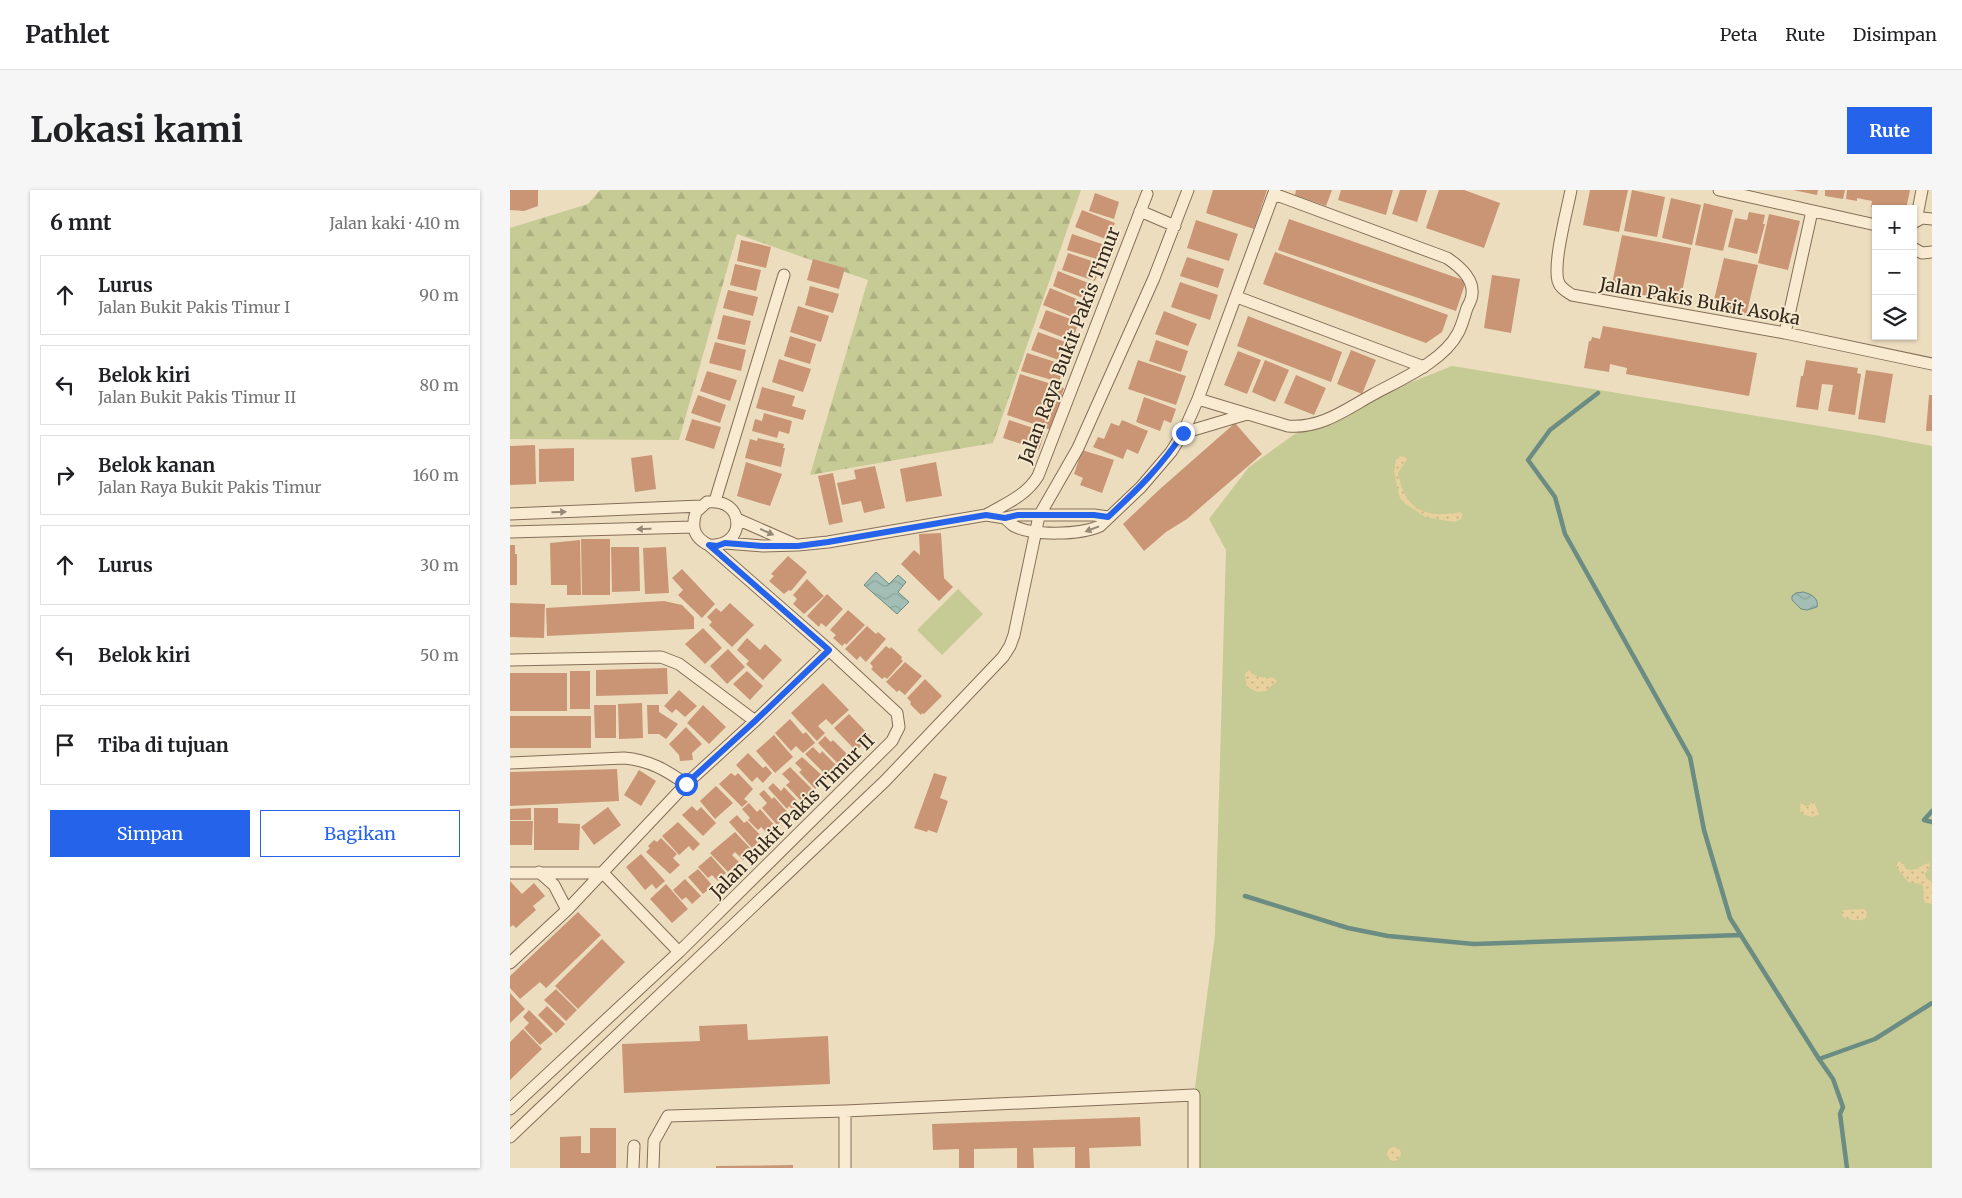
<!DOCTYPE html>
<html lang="id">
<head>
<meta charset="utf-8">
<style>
	:root { --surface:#fff; --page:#f6f6f6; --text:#202124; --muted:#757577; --line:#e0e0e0; --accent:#2563eb }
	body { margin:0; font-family:Merriweather,serif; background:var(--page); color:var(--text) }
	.controls { position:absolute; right:15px; top:15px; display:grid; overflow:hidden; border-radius:0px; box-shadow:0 1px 4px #0004 }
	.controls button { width:45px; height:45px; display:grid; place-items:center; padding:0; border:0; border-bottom:1px solid var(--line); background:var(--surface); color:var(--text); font:25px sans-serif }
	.stop { position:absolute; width:15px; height:15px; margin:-11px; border:4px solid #2563eb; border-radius:50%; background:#fff }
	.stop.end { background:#2563eb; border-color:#fff; box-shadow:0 1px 5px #0008 }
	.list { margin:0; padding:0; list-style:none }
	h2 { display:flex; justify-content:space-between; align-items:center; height:65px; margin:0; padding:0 20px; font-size:21px }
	h2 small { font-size:16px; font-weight:400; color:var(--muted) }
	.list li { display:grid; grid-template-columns:32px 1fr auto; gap:15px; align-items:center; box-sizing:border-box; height:80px; margin:0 10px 10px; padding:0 10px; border:1px solid var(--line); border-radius:0px }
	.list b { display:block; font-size:19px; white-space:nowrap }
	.list p { margin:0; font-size:16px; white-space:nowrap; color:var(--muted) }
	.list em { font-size:16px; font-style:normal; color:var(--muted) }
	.actions { display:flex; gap:10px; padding:15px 20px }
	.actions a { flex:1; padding:11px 0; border:1px solid var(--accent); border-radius:0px; text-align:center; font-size:18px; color:var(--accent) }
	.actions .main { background:var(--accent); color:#fff }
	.icon { flex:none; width:28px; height:28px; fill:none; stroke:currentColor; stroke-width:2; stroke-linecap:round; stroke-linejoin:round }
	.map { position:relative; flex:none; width:1422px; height:978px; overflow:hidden; border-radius:0px }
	header { display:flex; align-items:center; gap:30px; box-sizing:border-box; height:70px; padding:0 25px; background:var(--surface); border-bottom:1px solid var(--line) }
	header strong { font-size:24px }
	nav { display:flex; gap:28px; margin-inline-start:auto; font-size:18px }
	.intro { display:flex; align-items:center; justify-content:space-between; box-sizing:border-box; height:120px; padding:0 30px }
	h1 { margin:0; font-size:35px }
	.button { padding:12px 22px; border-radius:0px; background:var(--accent); color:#fff; font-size:18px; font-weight:700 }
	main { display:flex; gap:30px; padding:0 30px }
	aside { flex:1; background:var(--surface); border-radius:0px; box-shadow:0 1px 4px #0004 }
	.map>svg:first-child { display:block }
	.green { fill:#c6ca94 }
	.forest { fill:url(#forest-firs) }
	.sand { fill:url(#sand-dots) }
	.water { fill:url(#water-waves); stroke:#6a8c82 }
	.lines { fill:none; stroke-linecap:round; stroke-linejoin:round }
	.stream { stroke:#6a8c82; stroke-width:4.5 }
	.building { fill:#ca9575 }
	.minor-casing { stroke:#856e58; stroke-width:13 }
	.minor { stroke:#f8ebd2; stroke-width:11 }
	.oneway { fill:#968977 }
	.route { stroke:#2563eb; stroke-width:6 }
	.labels { text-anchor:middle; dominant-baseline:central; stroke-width:4; stroke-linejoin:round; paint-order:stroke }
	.street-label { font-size:18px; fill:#34271c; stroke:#f4e8ce }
</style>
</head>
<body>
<header>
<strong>Pathlet</strong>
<nav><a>Peta</a><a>Rute</a><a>Disimpan</a></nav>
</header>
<div class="intro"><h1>Lokasi kami</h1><a class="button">Rute</a></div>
<main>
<aside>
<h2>6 mnt<small>Jalan kaki · 410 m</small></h2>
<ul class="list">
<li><svg class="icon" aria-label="ahead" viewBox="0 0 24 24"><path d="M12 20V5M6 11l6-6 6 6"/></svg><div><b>Lurus</b><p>Jalan Bukit Pakis Timur I</p></div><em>90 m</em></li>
<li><svg class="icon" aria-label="left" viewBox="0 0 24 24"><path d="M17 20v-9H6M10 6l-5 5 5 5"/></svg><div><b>Belok kiri</b><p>Jalan Bukit Pakis Timur II</p></div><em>80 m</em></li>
<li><svg class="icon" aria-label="right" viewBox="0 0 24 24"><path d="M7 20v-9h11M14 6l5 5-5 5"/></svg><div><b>Belok kanan</b><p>Jalan Raya Bukit Pakis Timur</p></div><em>160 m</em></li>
<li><svg class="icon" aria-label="ahead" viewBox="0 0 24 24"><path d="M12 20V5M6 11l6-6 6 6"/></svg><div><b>Lurus</b></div><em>30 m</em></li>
<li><svg class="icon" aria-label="left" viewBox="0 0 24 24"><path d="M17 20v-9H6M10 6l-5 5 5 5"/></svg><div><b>Belok kiri</b></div><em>50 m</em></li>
<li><svg class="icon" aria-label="arrive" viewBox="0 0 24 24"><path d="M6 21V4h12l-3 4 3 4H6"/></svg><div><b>Tiba di tujuan</b></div></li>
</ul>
<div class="actions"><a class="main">Simpan</a><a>Bagikan</a></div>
</aside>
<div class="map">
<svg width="1422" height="978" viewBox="0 0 1422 978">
	<defs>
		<pattern id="forest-firs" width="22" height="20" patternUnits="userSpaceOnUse" patternTransform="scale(1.25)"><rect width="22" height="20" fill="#c6ca94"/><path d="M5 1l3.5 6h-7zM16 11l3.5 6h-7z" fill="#abae7f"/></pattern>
		<pattern id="sand-dots" width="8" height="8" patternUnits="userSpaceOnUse" patternTransform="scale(1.25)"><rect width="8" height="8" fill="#e8d19c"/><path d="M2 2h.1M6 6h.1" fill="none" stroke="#c8b386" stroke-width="1.8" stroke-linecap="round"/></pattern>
		<pattern id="water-waves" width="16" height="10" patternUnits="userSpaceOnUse" patternTransform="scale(1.25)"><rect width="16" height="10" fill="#a2beb5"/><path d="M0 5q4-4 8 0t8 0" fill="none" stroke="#8ca39b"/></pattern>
	</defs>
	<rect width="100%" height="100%" fill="#ecddbf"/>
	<path class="green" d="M 942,176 L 1370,246 L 1422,256 L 1422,978 L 684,978 L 684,905 L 705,745 L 716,360 L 699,329 L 739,277 L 800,233 Z
		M 448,399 L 473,424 L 432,465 L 407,440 Z"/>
	<path class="forest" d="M 90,0 L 571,0 L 483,253 L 300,285 L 358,90 L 227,44 L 169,250 L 0,249 L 0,38 L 78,14 Z"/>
	<path class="sand" d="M 890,266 L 898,268 L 888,283 C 893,310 905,325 934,324 C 939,323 945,324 950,322 L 953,325 L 951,329 L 944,332 L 915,327 L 893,312 L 889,306 L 884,281 L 886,270 Z
		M 739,480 C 747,489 753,487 764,488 L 767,491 L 756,501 L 748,502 L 737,497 L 735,484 Z
		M 1291,611 L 1295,616 L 1299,616 L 1301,612 L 1304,612 L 1309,624 C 1303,629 1297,626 1291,623 L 1290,617 Z
		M 1392,671 L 1396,679 C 1408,682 1408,676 1419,673 L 1420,676 L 1415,684 L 1416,688 L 1422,692 L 1422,714 L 1414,712 L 1413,696 L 1411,694 L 1398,692 L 1386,677 L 1388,672 Z
		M 1354,719 L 1357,722 L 1356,728 C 1349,732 1340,730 1333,727 L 1331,722 L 1334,720 Z
		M877 964a7 7 0 1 1 14 0a7 7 0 1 1-14 0Z"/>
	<path class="water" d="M 366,382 L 379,394 L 388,385 L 396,392 L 388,402 L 399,412 L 387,424 L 354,395 Z
		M 1293,402 C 1301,404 1309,408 1307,417 L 1297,420 L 1291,419 L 1282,410 L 1282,406 L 1286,403 Z"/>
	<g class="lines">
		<path class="stream" d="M 1088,203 L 1040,240 L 1018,270 L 1045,307 L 1055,344 L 1180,567 L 1194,640 L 1220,728 L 1309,869 L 1323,889 L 1333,917 L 1330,924 L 1337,978
			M 1422,621 L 1414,630 L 1422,632
			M 735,706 L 838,738 L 878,746 L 964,754 L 1231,745
			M 1309,869 L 1365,849 L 1422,813"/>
	</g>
	<path class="building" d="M 0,0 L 28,0 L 28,16 L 14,21 L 0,20 Z
		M 703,0 L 757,0 L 744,39 L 696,23 Z
		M 786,0 L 822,0 L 816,16 L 785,5 Z
		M 831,0 L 883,0 L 876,25 L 828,10 Z
		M 890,0 L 917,0 L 907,32 L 882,24 Z
		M 929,0 L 954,0 L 990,13 L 974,58 L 916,38 Z
		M 1080,0 L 1118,0 L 1109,42 L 1073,35 Z
		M 1122,0 L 1155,7 L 1147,47 L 1114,41 Z
		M 1283,0 L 1308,0 L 1307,5 Z
		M 1315,0 L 1335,0 L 1333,9 L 1315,6 Z
		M 1337,0 L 1400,0 L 1396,19 L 1370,19 L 1361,17 L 1362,11 L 1347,8 L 1347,11 L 1336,9 Z
		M 585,3 L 609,12 L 604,29 L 579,21 Z
		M 1161,8 L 1191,15 L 1182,55 L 1152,48 Z
		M 1194,13 L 1223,20 L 1213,61 L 1185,55 Z
		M 572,20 L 605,33 L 598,50 L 565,37 Z
		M 1239,22 L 1255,25 L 1253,34 L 1255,34 L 1247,64 L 1218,57 L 1225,28 L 1237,30 Z
		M 1259,24 L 1290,31 L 1278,80 L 1248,73 Z
		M 779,29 L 956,91 L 946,121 L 768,60 Z
		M 686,30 L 728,44 L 719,71 L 677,58 Z
		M 562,44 L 595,55 L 590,70 L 557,60 Z
		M 1112,45 L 1181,58 L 1170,112 L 1101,99 Z
		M 231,50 L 261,57 L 256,78 L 227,71 Z
		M 765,62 L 938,125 L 932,142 L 916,153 L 753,94 Z
		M 558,63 L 591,74 L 585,91 L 552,80 Z
		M 677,67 L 714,79 L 708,98 L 670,86 Z
		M 1214,68 L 1248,75 L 1236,126 L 1202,118 Z
		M 303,69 L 335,78 L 329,99 L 297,90 Z
		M 225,74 L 251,80 L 246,101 L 220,95 Z
		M 548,81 L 581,94 L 575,109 L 543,96 Z
		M 982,85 L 1010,89 L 1001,143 L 974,138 Z
		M 670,92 L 708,105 L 700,130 L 661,117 Z
		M 300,96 L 329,104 L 323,123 L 295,115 Z
		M 540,98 L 574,112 L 567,129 L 533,115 Z
		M 218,100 L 248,107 L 243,126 L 213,118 Z
		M 288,116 L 319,126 L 311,152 L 280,142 Z
		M 536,120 L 569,132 L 562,151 L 529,138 Z
		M 654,121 L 687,134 L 678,156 L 645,144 Z
		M 213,125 L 241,131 L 235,155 L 207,149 Z
		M 738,126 L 832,162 L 821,192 L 727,156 Z
		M 1093,136 L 1247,163 L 1239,206 L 1116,184 L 1117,178 L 1100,174 L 1099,182 L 1074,178 L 1079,151 L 1081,151 L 1082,147 L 1090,149 Z
		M 528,142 L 561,154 L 554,172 L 521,160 Z
		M 280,146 L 306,154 L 300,174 L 274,166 Z
		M 646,150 L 678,161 L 671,182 L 639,171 Z
		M 205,152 L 236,160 L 231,181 L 199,173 Z
		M 841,160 L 866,170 L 852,204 L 827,194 Z
		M 728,161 L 751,170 L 737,204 L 714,195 Z
		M 517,163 L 555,175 L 549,192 L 511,181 Z
		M 269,169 L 301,179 L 293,202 L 262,192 Z
		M 628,170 L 676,186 L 666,215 L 618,199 Z
		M 755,170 L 779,180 L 765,212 L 742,202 Z
		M 1296,170 L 1348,178 L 1347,183 L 1351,184 L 1345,225 L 1318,221 L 1323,195 L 1312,194 L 1308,220 L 1286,217 L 1291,186 L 1293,186 Z
		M 1356,180 L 1383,184 L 1375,233 L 1348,229 Z
		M 197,181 L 227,190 L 220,211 L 190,201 Z
		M 510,184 L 554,198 L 541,240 L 497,225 Z
		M 786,185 L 816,198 L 804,225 L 774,213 Z
		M 252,197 L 285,206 L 282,216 L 296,220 L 293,230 L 246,218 Z
		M 188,205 L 216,215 L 210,233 L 181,223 Z
		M 1419,205 L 1422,205 L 1422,241 L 1416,241 Z
		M 634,207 L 666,219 L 661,233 L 654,230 L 650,241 L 626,232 Z
		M 254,223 L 282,231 L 279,244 L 269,241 L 267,248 L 242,241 L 245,229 L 252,231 Z
		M 182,229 L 211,237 L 204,259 L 175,250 Z
		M 499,230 L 535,242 L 529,260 L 493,248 Z
		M 612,230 L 638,241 L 628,264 L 617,259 L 613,269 L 583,257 L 588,247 L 594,249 L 601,233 L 609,236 Z
		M 725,233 L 752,264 L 677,329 L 656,342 L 634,361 L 613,334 L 650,299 Z
		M 248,248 L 274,254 L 273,258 L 275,258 L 271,277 L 235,268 L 240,249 L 247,251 Z
		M 25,255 L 26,294 L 0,295 L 0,256 Z
		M 64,258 L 64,291 L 29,292 L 29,259 Z
		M 572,260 L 604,270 L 592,303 L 570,295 L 573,288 L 564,284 Z
		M 142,265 L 146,299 L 125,302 L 121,268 Z
		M 236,272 L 272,284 L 260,316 L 227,306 Z
		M 426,272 L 432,306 L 396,312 L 390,279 Z
		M 365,276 L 375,318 L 354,323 L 351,311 L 332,315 L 327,293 L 346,289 L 344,280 Z
		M 323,283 L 333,332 L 319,335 L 308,286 Z
		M 431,343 L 434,388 L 443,397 L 429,411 L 391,374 L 404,360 L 410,365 L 409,344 Z
		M 71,349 L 100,349 L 100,405 L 72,405 Z
		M 70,350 L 71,405 L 57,405 L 57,395 L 41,395 L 40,353 Z
		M 0,355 L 5,355 L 5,364 L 7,364 L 7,395 L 0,395 Z
		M 101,357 L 129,357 L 130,401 L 102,402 Z
		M 156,357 L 159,403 L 135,404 L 133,358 Z
		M 278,366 L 297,382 L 281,401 L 279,400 L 274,404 L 259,391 L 264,386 L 261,384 Z
		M 172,379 L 205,414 L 192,428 L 168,405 L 173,400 L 162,388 Z
		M 297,389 L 314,406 L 294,424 L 283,414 L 287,409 L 283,405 Z
		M 317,404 L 333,419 L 316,437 L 311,433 L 309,437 L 297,426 Z
		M 154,411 L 172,415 L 184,427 L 184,439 L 37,446 L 36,418 Z
		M 0,413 L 35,414 L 34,448 L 0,447 Z
		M 220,413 L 244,435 L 222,457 L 199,435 L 202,432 L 197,427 L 206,418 L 211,422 Z
		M 338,420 L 355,435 L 336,455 L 335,453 L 332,456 L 323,448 L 326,445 L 320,440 Z
		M 357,436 L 366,444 L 368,442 L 376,449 L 356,472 L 350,466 L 347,470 L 335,459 Z
		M 193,438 L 212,458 L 195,474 L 175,454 Z
		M 237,448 L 250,460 L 255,454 L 272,470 L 253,490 L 236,474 L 239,471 L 227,460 Z
		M 376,456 L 380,459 L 381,457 L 392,467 L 391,469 L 393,471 L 377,489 L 375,487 L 372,489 L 361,479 L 363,477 L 360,473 Z
		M 218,459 L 235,477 L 217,494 L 200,476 Z
		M 395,472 L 412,486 L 395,505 L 389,500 L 387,502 L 376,492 Z
		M 157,478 L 158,504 L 86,506 L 86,480 Z
		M 60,481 L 80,481 L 80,519 L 60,519 Z
		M 237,481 L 253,496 L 240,510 L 223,494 Z
		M 0,483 L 57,483 L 57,521 L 0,521 Z
		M 415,489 L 432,506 L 414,524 L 412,523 L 411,525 L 400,514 L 401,512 L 397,508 Z
		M 313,493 L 339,520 L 322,535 L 316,529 L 308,536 L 315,543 L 307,551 L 281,523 Z
		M 169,500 L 187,516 L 175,527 L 166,519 L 162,523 L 154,516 Z
		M 132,513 L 133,548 L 109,549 L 108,514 Z
		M 84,515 L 106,515 L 106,548 L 85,548 Z
		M 137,515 L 149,515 L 149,522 L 168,534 L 156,549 L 149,544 L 138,544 Z
		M 193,515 L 216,537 L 199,554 L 177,533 Z
		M 339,524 L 361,547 L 346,561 L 324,538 Z
		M 0,526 L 81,526 L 81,558 L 0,558 Z
		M 280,529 L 293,544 L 296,542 L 305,553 L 293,563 L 286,556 L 281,561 L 265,543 Z
		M 176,537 L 192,554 L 182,563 L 183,570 L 170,571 L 169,565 L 159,554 Z
		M 264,545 L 283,567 L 265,583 L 246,561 Z
		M 315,546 L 321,552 L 323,550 L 340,567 L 338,569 L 340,572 L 333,579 L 308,553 Z
		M 303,557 L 310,564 L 312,561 L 328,577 L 319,586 L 317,586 L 295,564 Z
		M 238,563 L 253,578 L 256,576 L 262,583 L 253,593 L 247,587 L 242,592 L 226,575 Z
		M 292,567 L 316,589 L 305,599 L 289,582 L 292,580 L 285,573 Z
		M 280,577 L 306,603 L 294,614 L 276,595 L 280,592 L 272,584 Z
		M 107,579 L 109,611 L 0,616 L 0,582 Z
		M 129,580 L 146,591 L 131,616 L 114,605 Z
		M 221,583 L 225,586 L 228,583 L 243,599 L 234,609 L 238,612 L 232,617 L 209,594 Z
		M 424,583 L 437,587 L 430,608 L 438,611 L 427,643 L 418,640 L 417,642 L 404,638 Z
		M 263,593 L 271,601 L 274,597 L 290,614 L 283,620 L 279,616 L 277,619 L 258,598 Z
		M 206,596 L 223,613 L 205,629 L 190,611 Z
		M 254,600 L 262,609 L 264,607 L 279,624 L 267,635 L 252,618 L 257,613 L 249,604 Z
		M 239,613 L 247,622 L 250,619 L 267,638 L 259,645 L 251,637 L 248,640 L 238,630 L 240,628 L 232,619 Z
		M 182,616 L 187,621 L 191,617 L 206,633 L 193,646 L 172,625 Z
		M 98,617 L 111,635 L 84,655 L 71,637 Z
		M 21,618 L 21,630 L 0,630 L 0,619 Z
		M 24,618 L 48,618 L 48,633 L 70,634 L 69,660 L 24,660 Z
		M 227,625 L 234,633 L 237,631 L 253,648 L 242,658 L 219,632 Z
		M 0,631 L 23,631 L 22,655 L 0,655 Z
		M 168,632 L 190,654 L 183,661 L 179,656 L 169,665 L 152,646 Z
		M 225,642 L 243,661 L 233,670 L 225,662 L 222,665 L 229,672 L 218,682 L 200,663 Z
		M 151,648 L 167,664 L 163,668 L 170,675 L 160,684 L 136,662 L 140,658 L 138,656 L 144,650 L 147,652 Z
		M 131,664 L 155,691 L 146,699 L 142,694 L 135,700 L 116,677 Z
		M 201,666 L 216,683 L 208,691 L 202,685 L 198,688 L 188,677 Z
		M 188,679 L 203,696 L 193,704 L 178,687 Z
		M 175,689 L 191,706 L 182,714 L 176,707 L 172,710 L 163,700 Z
		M 0,691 L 12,704 L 24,693 L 35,706 L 23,716 L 26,720 L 6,738 L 3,735 L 0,737 Z
		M 156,694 L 178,719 L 162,733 L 140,709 Z
		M 68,722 L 91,745 L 36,798 L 30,792 L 10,809 L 0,798 L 0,786 Z
		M 92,749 L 115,772 L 68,819 L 45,796 Z
		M 46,799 L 67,820 L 56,831 L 34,810 Z
		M 0,803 L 15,819 L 0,833 Z
		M 37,816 L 55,834 L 46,843 L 28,825 Z
		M 19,820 L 43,844 L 30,855 L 14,838 L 19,833 L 13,827 Z
		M 237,834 L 238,850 L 318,846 L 320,894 L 114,903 L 112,854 L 190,851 L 189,836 Z
		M 13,839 L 32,859 L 0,890 L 0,852 Z
		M 630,927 L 631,956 L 579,958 L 580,978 L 565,978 L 565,957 L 523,958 L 524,978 L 507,978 L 507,958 L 464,959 L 464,978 L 449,978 L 449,959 L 423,960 L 422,934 Z
		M 80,938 L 106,938 L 106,978 L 50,978 L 50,947 L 71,946 L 71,963 L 80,963 Z
		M 283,975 L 283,978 L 206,978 L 206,976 Z"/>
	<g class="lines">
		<g class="minor-casing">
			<path id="minor" d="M 1061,0 C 1057,21 1043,72 1048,91 C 1050,98 1056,101 1062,105 L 1275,143 L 1422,174
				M 1209,0 L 1366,35
				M 630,21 L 665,36
				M 1406,31 L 1412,0
				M 1403,33 L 1412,28 L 1422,29
				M 1403,58 L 1412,63 L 1422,62
				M 727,107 L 914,177
				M 1275,143 L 1302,21
				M 688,209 L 778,236 C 810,239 835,220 862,205 C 889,190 933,172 948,143 C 952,136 954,127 957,118 C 959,114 962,109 962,104 C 964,88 949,76 937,68 L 764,4
				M 673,243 L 737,224
				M 205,311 L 274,85
				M 0,324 L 191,316
				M 476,325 C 495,314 516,306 528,286 L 637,4
				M 495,328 C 497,330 501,334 504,336 C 523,346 570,345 590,336 L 631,297 L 661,262 L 673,243 L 688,209 L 765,0
				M 227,329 L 284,354
				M 0,342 L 183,337
				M 215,353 L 253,356 L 288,355 L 318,352 L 476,325 L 495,328 L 508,325 L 584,325 L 598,327
				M 0,470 L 151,467 L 169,474 L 245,531
				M 0,573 L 114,568 C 139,570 156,580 176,594
				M 29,682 L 44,695 L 57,720
				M 0,683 L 93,683 L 169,762
				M 0,773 L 57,720 L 176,594 L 245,531 L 319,460
				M 0,919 L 169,762 L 382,551 L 389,537 L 387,523 L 319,460 L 199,355 C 184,348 181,337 186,322 L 197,312 C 236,307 237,358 199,355
				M 335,921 L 335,978
				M 0,947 L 375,591 L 493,467 L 500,456 L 504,445 L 529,326 L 568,258 L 644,88 L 678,0
				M 123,978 L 124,956
				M 143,978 L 144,951 L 158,926 L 335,921 L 684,905 L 684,978"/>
		</g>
		<use href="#minor" class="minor"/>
	</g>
	<defs><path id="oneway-solid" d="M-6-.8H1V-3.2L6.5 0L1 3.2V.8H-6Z" transform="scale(1.25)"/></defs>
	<g class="oneway">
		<use href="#oneway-solid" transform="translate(49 322) rotate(-2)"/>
		<use href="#oneway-solid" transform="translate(134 339) rotate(179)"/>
		<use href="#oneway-solid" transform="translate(582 339) rotate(159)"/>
		<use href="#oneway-solid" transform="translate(257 342) rotate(24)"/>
	</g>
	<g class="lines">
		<path class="route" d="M 176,594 L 245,531 L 319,460 L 199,355 L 207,356 L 215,353 L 252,356 L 288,356 L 318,352 L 476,325 L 495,328 L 508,325 L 584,325 L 598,327 C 626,301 652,276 673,243"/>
	</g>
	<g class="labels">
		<g class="street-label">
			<text transform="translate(1190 111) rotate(10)">Jalan Pakis Bukit Asoka</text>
			<text transform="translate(559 155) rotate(-69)">Jalan Raya Bukit Pakis Timur</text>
			<text transform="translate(282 626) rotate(-45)">Jalan Bukit Pakis Timur II</text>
		</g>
	</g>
</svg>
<div class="controls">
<button>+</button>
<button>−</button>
<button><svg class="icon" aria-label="layers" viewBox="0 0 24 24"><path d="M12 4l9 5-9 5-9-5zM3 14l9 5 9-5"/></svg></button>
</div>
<div class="stop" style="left:176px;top:594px"></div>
<div class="stop end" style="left:673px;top:243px"></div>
</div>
</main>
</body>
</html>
